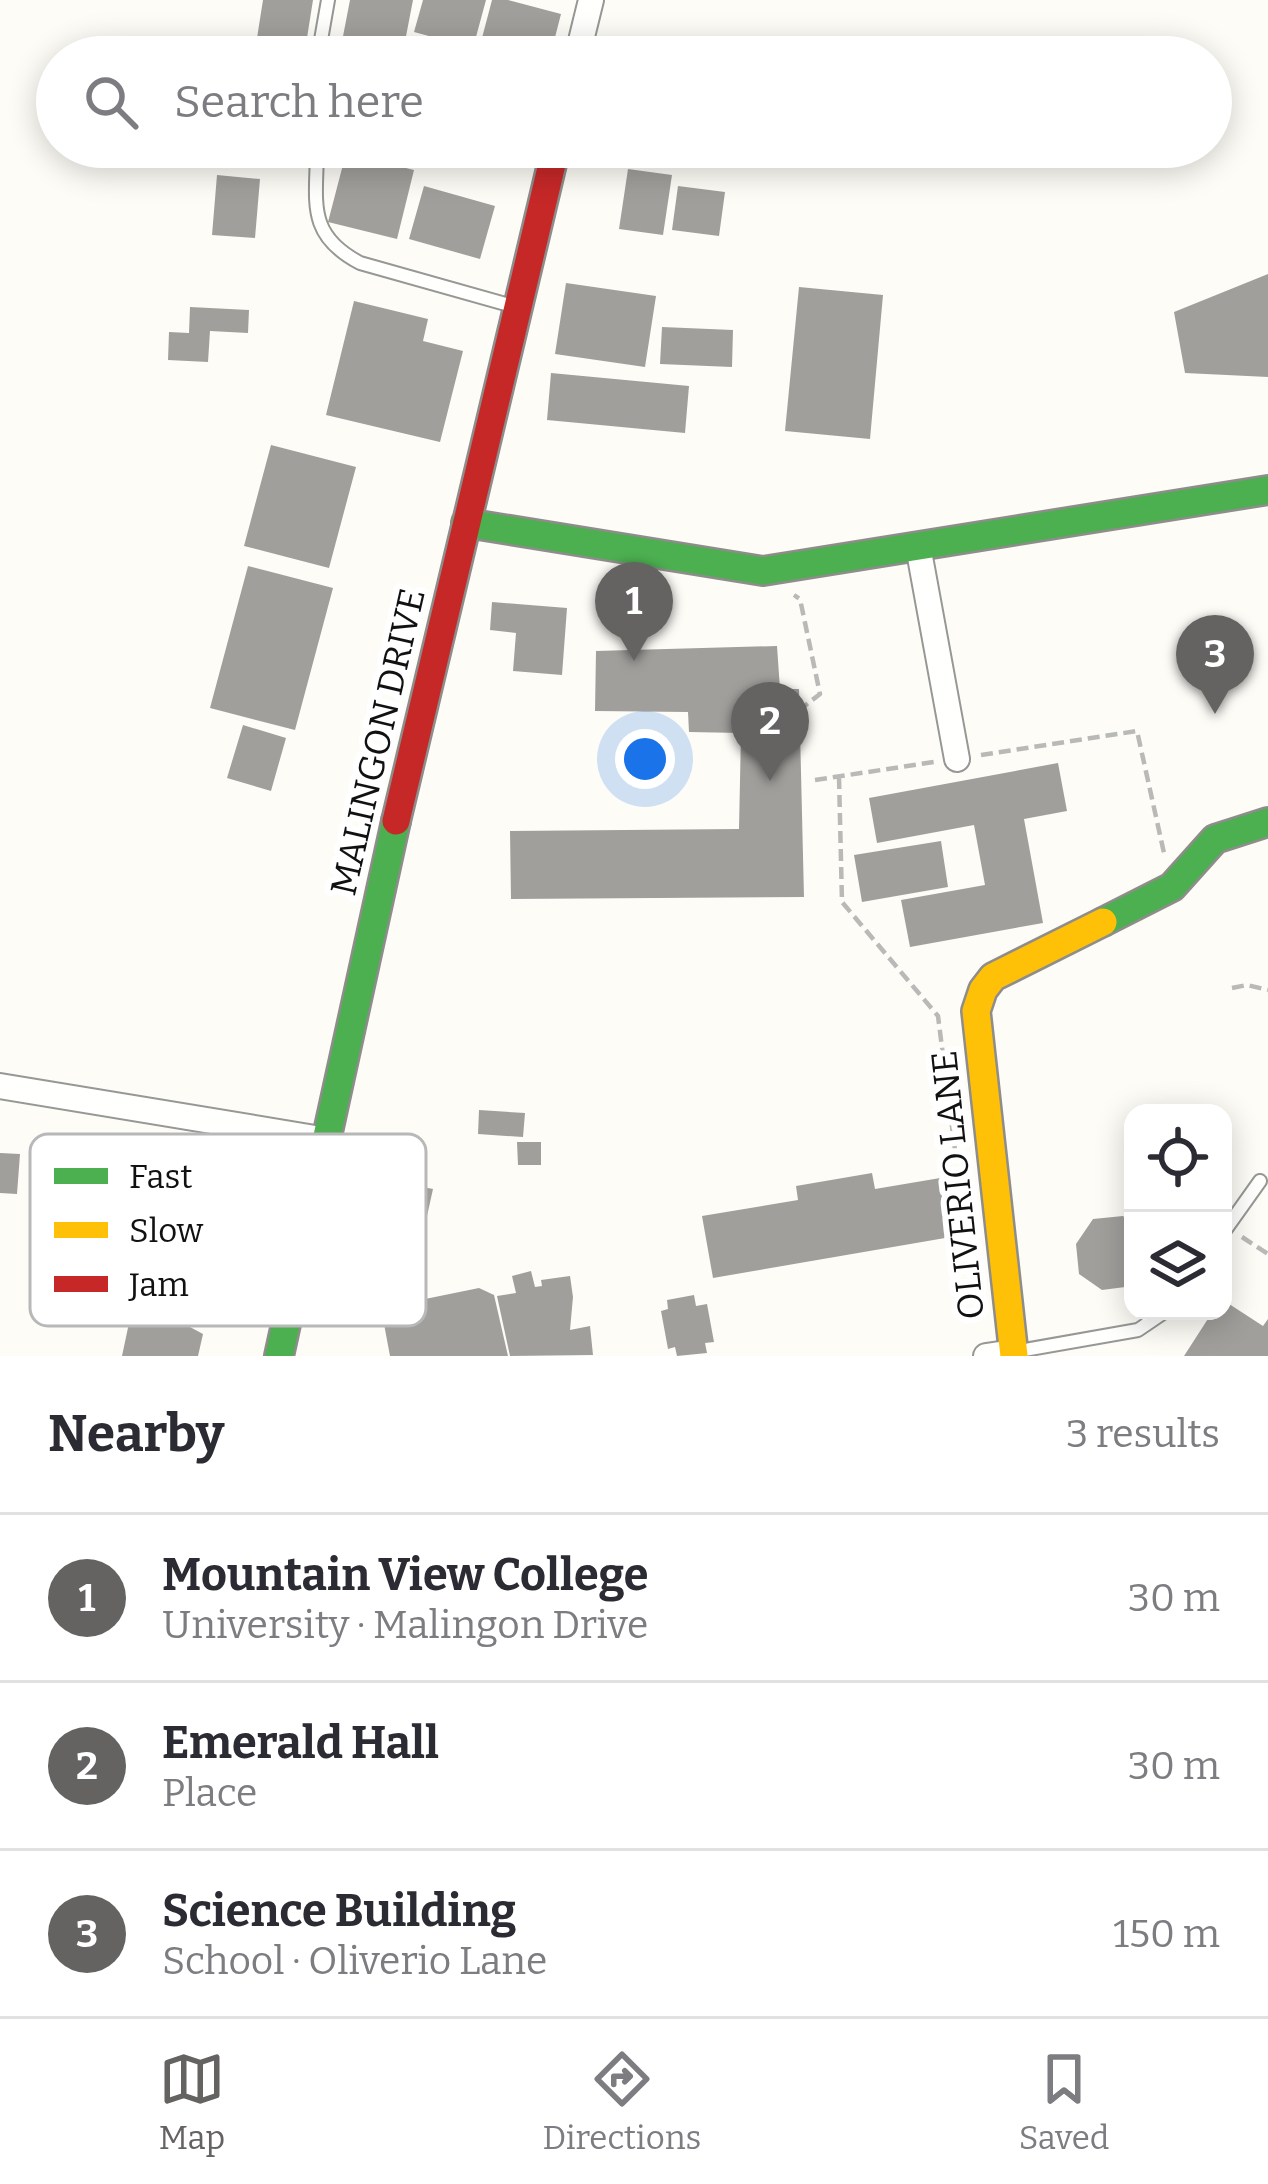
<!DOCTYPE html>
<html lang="en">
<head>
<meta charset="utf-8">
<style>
	:root { --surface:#fff; --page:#f2f2f3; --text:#2b2b33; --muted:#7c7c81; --line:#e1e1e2; --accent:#646362 }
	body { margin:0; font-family:Bitter,serif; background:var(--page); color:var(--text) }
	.controls { position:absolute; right:36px; bottom:36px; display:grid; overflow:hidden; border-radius:24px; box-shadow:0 6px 30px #0003 }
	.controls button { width:108px; height:108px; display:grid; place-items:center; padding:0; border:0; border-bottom:3px solid var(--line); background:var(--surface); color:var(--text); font:60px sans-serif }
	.you { position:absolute; left:645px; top:759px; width:42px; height:42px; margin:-30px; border:9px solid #fff; border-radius:50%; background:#1a73e8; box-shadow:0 0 0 18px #1a73e833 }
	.badge { display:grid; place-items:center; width:78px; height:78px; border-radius:50%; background:var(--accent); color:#fff; font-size:39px; font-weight:700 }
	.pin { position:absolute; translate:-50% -99px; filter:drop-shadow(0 3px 6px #0008) }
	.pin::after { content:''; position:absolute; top:63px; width:42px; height:36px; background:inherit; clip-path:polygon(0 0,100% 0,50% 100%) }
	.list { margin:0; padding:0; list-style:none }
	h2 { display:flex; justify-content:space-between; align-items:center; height:156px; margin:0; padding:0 48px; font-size:51px }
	h2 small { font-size:39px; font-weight:400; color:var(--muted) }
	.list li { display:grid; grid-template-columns:78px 1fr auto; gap:36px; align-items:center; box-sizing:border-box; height:168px; padding:0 48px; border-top:3px solid var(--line) }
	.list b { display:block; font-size:45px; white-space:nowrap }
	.list p { margin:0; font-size:39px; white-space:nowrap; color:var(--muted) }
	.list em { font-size:39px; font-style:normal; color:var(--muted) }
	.icon { flex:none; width:66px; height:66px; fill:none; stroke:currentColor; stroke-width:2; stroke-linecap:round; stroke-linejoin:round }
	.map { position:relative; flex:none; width:1268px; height:1356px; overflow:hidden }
	.search { position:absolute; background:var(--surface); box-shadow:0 6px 30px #0003; left:36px; right:36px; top:36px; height:132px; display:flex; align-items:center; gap:30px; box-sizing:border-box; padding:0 42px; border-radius:66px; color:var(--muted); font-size:45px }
	.sheet { height:660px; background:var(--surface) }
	nav { display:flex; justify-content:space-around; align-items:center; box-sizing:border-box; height:168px; border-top:3px solid var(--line); background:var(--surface); font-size:33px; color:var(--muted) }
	nav a { display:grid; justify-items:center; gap:6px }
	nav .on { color:var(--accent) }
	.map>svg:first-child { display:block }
	.building { fill:#a19f9c }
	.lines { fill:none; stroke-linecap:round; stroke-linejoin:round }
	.lane-casing { stroke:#979795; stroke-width:16 }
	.street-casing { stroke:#979795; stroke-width:28 }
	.fast-casing { stroke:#8e8d8b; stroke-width:32 }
	.slow-casing { stroke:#8e8d8b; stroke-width:32 }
	.jam-casing { stroke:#8e8d8b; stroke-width:32 }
	.path { stroke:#b9b9b8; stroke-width:4.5; stroke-dasharray:12 6; stroke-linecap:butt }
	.lane { stroke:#fffffe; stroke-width:12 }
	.street { stroke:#fffffe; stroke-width:24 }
	.fast { stroke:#4caf50; stroke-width:27 }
	.slow { stroke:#ffc107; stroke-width:27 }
	.jam { stroke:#c62828; stroke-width:27 }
	.labels { text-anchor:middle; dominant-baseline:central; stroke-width:12; stroke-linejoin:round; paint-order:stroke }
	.street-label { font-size:36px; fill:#111; stroke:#fff }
	.key { fill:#fff; stroke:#b8b8b8; stroke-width:3 }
	.key-label { font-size:33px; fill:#111 }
</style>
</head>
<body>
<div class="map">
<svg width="1268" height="1356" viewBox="0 0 1268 1356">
	<rect width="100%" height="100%" fill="#fdfcf7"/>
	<path class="building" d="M 263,0 L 313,0 L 304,57 L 254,57 Z
		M 350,0 L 413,0 L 402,57 L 339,57 Z
		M 423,0 L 486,0 L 473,48 L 414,32 Z
		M 492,0 L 508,0 L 561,14 L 550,57 L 477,57 Z
		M 199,147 L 233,147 L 231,161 L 197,158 Z
		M 346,153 L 414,170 L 397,239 L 328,222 Z
		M 628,169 L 672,175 L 663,235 L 619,229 Z
		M 217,175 L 260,179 L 255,238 L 212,235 Z
		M 424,186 L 495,206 L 480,259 L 409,239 Z
		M 678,186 L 725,192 L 719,236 L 672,230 Z
		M 1268,274 L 1268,377 L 1185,373 L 1174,312 Z
		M 566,283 L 656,296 L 645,367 L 555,354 Z
		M 799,287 L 883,295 L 870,439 L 785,431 Z
		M 354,301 L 428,319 L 423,341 L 463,351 L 440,442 L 326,415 Z
		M 190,307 L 249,310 L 248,333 L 210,331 L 208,362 L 168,360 L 169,332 L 189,333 Z
		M 662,327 L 733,330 L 732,367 L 660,364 Z
		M 551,373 L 689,386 L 685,433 L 547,420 Z
		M 271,445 L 356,467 L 329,568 L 244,546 Z
		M 248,566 L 333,588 L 295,730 L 210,708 Z
		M 492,602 L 567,608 L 562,675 L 513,671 L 516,633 L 490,630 Z
		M 777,646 L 780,689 L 799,689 L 804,897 L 511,899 L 510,831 L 739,829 L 741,733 L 689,732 L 688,712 L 595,711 L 596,651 Z
		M 243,725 L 286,738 L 271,791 L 227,778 Z
		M 1058,763 L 1067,811 L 1024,819 L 1043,923 L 910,947 L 901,900 L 985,885 L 974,825 L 877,843 L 869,798 Z
		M 941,841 L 948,887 L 862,902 L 854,855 Z
		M 479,1110 L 525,1113 L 523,1137 L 478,1134 Z
		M 517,1142 L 541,1142 L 541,1165 L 518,1165 Z
		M 0,1153 L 20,1154 L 17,1194 L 0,1193 Z
		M 872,1173 L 875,1189 L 970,1173 L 980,1232 L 713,1278 L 702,1216 L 798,1200 L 796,1186 Z
		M 393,1181 L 433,1189 L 415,1270 L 375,1262 L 380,1234 L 372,1231 L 377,1211 L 385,1213 Z
		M 1123,1216 L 1133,1225 L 1133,1286 L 1102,1290 L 1079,1274 L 1076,1244 L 1093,1219 Z
		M 531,1271 L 535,1287 L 542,1286 L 541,1280 L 570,1276 L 573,1297 L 570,1330 L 590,1326 L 593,1355 L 510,1356 L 497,1296 L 516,1293 L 512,1276 Z
		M 479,1288 L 494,1295 L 508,1356 L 390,1356 L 381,1308 Z
		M 694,1295 L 696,1306 L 707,1304 L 714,1342 L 705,1343 L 707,1353 L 677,1356 L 675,1347 L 668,1349 L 661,1311 L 668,1309 L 667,1300 Z
		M 151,1297 L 195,1307 L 190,1327 L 203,1334 L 198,1356 L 122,1356 L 129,1323 L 143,1324 Z
		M 1223,1300 L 1263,1326 L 1268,1319 L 1268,1356 L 1184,1356 L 1213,1311 L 1223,1311 Z"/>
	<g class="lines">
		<g class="lane-casing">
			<path id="lane" d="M 318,57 L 328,0
				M 317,147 C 317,201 305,234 360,263 L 516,307
				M 1223,1233 L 1260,1181
				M 1013,1352 L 1138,1330 L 1166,1311"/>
		</g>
		<g class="street-casing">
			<path id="street" d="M 577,57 L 591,0
				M 918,546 L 957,759
				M 0,1086 L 327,1140
				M 986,1356 L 1013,1352"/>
		</g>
		<g class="fast-casing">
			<path id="fast" d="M 466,523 L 763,571 L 1268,490
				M 1103,922 L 1172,887 L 1215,839 L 1268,822
				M 279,1356 L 396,821"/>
		</g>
		<g class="slow-casing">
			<path id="slow" d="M 1014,1356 L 976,1011 L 983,990 L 993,977 L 1103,922"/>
		</g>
		<g class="jam-casing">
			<path id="jam" d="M 396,821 L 556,147"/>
		</g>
		<path class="path" d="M 784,722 L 820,694 L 800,599 L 794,595
			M 981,755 L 1137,731 L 1164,853
			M 839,777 L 842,902 L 938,1016 L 956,1158 L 965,1158
			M 815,780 L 934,762
			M 1232,988 L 1247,985 L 1268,990
			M 1242,1237 L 1268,1254"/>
		<use href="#lane" class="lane"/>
		<use href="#street" class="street"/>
		<use href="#fast" class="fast"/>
		<use href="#slow" class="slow"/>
		<use href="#jam" class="jam"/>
	</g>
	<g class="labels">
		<g class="street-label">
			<text transform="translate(378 742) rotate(-77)">MALINGON DRIVE</text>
			<text transform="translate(958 1185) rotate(-96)">OLIVERIO LANE</text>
		</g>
	</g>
	<rect x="30" y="1134" width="396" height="192" rx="18" class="key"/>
	<rect x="54" y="1168" width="54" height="16" fill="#4caf50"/>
	<rect x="54" y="1222" width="54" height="16" fill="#ffc107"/>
	<rect x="54" y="1276" width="54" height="16" fill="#c62828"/>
	<g class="key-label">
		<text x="129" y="1188">Fast</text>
		<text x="129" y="1242">Slow</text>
		<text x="129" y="1296">Jam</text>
	</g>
</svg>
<div class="controls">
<button><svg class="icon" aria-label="locate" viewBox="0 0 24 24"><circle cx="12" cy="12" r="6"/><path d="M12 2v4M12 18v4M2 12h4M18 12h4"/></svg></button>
<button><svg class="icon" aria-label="layers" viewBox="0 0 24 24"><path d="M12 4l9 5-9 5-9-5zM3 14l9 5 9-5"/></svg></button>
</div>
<div class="you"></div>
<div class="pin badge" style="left:634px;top:661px">1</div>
<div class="pin badge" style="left:770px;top:781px">2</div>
<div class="pin badge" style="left:1215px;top:714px">3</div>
<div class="search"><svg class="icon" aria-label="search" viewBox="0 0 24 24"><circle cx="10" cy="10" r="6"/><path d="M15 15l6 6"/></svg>Search here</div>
</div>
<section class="sheet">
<h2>Nearby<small>3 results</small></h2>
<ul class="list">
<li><span class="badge">1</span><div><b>Mountain View College</b><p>University · Malingon Drive</p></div><em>30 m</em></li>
<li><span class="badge">2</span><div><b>Emerald Hall</b><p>Place</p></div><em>30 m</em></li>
<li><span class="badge">3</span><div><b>Science Building</b><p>School · Oliverio Lane</p></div><em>150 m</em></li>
</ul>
</section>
<nav>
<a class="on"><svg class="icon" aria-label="map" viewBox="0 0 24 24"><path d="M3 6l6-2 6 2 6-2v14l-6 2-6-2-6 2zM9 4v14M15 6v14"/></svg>Map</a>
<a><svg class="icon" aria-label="directions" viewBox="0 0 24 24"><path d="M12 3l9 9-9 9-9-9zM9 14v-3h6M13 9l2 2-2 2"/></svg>Directions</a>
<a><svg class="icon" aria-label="saved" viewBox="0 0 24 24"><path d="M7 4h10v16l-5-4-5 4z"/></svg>Saved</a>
</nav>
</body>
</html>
